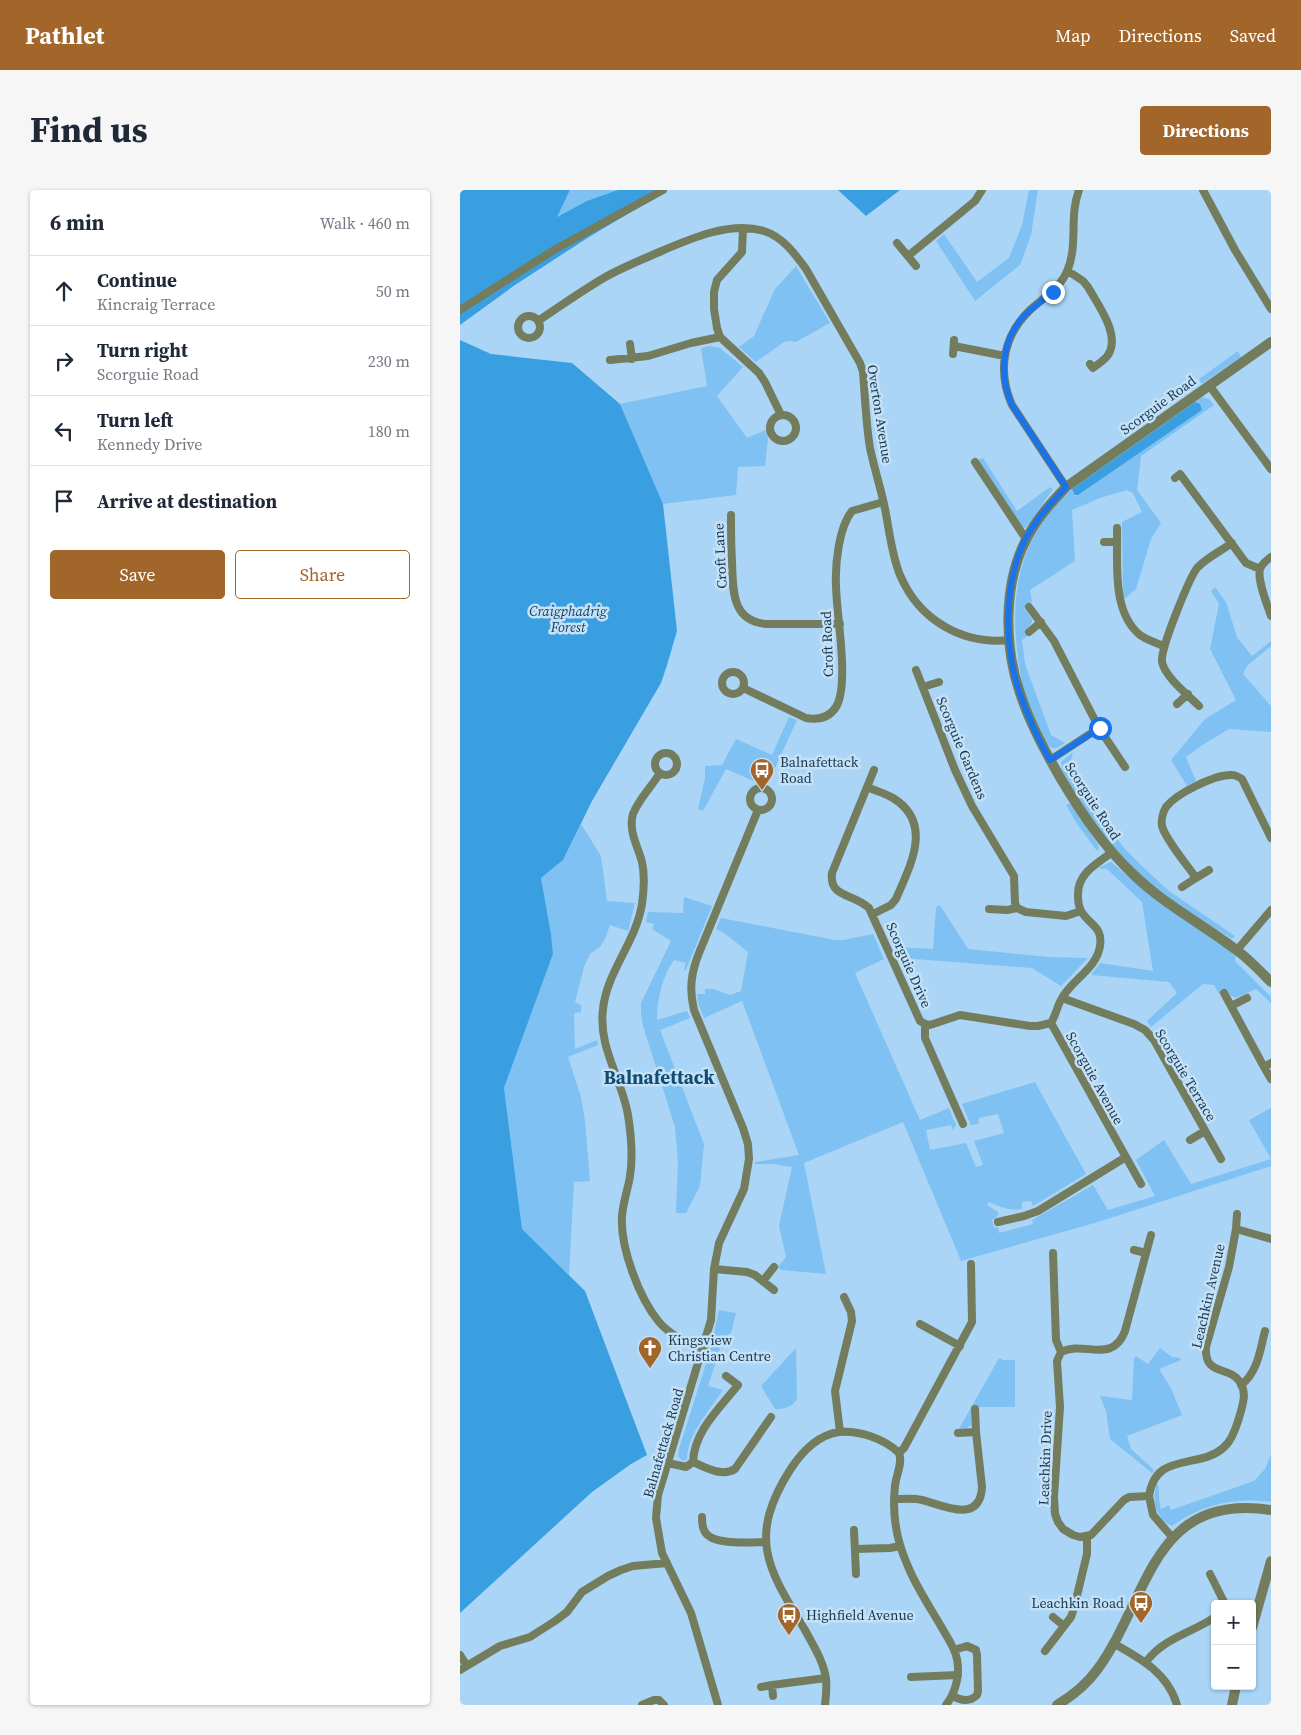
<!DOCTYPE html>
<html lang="en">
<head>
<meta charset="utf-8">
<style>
	:root { --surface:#fff; --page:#f6f6f7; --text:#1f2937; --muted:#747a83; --line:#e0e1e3; --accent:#a2652a }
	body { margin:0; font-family:"Source Serif 4",serif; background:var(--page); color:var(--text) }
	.controls { position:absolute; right:15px; bottom:15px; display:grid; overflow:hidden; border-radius:5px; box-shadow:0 1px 4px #0004 }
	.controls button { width:45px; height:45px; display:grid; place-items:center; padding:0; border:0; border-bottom:1px solid var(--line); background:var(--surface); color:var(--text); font:25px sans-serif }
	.stop { position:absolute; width:15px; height:15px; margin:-11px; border:4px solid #1a73e8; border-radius:50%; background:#fff }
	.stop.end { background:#1a73e8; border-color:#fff; box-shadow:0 1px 5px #0008 }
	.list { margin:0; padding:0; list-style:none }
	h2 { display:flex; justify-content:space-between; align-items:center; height:65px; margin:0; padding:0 20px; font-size:21px }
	h2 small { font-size:16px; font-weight:400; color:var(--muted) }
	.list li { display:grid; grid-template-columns:32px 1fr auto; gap:15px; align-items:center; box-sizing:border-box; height:70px; padding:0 20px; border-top:1px solid var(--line) }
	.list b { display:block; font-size:19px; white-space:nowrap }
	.list p { margin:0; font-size:16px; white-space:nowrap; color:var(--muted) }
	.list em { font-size:16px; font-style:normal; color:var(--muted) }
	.actions { display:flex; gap:10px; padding:15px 20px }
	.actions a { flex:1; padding:11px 0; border:1px solid var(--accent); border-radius:5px; text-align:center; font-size:18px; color:var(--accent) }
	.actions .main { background:var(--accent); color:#fff }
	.icon { flex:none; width:28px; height:28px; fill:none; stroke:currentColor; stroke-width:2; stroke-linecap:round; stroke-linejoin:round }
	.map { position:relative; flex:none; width:811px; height:1515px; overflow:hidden; border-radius:5px }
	header { display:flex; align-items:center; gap:30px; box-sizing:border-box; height:70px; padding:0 25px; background:var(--accent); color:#fff }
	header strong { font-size:24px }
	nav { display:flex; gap:28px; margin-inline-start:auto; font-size:18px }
	.intro { display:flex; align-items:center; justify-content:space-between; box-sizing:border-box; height:120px; padding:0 30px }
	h1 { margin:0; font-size:35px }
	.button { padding:12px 22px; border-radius:5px; background:var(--accent); color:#fff; font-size:18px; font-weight:700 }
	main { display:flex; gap:30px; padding:0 30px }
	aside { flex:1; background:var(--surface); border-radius:5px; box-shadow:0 1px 4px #0004 }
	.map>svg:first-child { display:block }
	.green { fill:#7fc1f2 }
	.forest { fill:#399fe1 }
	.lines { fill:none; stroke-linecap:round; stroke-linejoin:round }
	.minor { stroke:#737c5c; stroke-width:8 }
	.tertiary { stroke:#737c5c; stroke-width:10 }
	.route { stroke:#1a73e8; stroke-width:6 }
	.labels { text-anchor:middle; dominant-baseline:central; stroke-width:5; stroke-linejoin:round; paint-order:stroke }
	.street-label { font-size:14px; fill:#19384d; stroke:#c4e1f7 }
	.park-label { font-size:14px; font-style:italic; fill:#143d58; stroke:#c4e1f7 }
	.poi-label { font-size:14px; fill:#19384d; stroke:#c4e1f7; text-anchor:start }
	.district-label { font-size:19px; font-weight:bold; fill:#104c71; stroke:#c4e1f7 }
</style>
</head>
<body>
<header>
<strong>Pathlet</strong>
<nav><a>Map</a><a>Directions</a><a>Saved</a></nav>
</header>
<div class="intro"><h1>Find us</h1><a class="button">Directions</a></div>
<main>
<aside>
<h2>6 min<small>Walk · 460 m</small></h2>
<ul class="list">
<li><svg class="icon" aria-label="ahead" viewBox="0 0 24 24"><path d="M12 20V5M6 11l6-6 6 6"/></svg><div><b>Continue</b><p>Kincraig Terrace</p></div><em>50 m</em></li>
<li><svg class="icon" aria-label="right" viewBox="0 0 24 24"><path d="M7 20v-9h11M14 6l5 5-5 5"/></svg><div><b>Turn right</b><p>Scorguie Road</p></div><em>230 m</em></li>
<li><svg class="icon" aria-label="left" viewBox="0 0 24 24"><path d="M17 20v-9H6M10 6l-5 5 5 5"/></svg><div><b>Turn left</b><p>Kennedy Drive</p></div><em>180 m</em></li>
<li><svg class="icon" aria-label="arrive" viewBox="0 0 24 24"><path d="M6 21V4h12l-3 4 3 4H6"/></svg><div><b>Arrive at destination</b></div></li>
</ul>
<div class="actions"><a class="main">Save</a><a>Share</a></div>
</aside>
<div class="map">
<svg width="811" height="1515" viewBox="0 0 811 1515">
	<rect width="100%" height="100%" fill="#abd5f6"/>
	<path class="green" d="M 110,0 L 158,0 L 96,27 Z
		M 569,0 L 578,0 L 571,45 L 560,75 L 515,111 L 476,51 L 484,44 L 517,92 L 549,68 L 562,35 Z
		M 336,76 L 370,133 L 336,152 L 329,151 L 324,152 L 296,172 L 279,157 L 294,146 L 315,99 Z
		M 250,156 L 260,158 L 283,177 L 257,206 L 287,248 L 306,240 L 308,248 L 305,276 L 278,277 L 276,305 L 203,314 L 160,214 L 247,196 L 241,158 Z
		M 778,161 L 781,167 L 743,193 L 741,193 L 739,189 Z
		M 742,207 L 749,209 L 754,215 L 681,266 L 677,300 L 701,333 L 691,349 L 676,399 L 663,410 L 662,332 L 682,322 L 673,303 L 667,300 L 640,308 L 612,320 L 615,371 L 570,400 L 572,411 L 564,418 L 572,429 L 572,433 L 566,439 L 569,445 L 562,450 L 565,474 L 591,545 L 605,553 L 597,558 L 592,558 C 581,551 577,533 572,522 C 563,501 559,481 557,459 C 550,398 562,346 608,303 L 612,299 L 616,306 L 618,305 L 741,220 L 741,216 L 735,212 Z
		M 523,268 L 557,321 L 590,297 L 593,299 L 566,338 L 560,336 L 518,270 Z
		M 755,397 L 766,412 L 777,447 L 792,466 L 811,451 L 811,456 L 787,476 L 783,484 L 811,516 L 811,542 L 769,539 L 741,556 L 726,567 L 736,591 L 727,596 L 711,570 L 745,529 L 776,510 L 750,459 L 759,414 L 751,401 Z
		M 329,527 L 337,530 L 308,593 L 298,593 L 266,579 L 243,621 L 238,619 L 245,588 L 245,576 L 262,575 L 276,549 L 312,565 Z
		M 613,562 L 609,576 L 639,625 L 665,659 L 683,677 L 709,701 L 775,746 L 772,749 L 717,714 L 666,673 L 634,632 L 619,609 L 603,582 L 601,572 Z
		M 610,613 L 638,654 L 639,658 L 637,661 L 617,634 L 606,615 Z
		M 121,634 L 141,666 L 147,711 L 175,713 L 168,741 L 150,735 L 145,749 L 140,757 L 130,764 L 124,777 L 115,812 L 121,815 L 121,822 L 114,823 L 115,859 L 137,850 L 138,855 L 108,867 L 121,907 L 125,931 L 130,991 L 114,992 L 109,1085 L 62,1039 L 44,898 L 93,764 L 91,744 L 81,688 L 103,670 Z
		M 651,672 L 694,708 L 776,765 L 775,771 L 811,807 L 811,813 L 796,799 L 776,808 L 770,805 L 767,800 L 759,804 L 754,795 L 743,794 L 691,837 L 687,831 L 717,803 L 709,792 L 631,785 L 640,773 L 693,781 L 682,712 L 647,679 L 638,678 Z
		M 224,707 L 252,716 L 226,780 L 224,780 L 226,773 L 214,770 C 202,787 197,810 197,830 L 227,821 L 230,828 L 200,840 L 244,954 L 240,996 L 226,1023 L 216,1023 L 218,971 L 215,937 L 183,836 L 181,824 L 181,813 L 211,751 L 192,739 L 194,734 L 186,732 L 188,722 L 223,723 Z
		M 480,715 L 508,759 L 588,767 L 628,768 L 601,796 L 572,778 L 442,768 L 437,764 L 434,757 L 473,759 L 476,717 Z
		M 261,728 L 375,750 L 384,750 L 413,744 L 424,769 L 395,783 L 460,930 L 489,918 L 496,935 L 493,940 L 491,935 L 466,940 L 470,960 L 506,953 L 516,977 L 523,975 L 514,951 L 544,943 L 538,924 L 519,928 L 518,934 L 511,935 L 502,914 L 575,892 L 626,984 L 573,1016 L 571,1011 L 562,1012 L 562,1019 C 549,1021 541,1017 529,1012 L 527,1015 L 538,1022 L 538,1026 L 532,1030 L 534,1038 L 538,1037 L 539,1043 L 573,1034 L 572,1030 L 633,995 L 648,1020 L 695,1006 L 676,970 L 704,950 L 731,994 L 811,969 L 789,930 L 811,918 L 811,976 L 638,1032 L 501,1071 L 443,932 L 344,973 L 366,1084 L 321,1080 L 318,1077 L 326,1067 L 319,1036 L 332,977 L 313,974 L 295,974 L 295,972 L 339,965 L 282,811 L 244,828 L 238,813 L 237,804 L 245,804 L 245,799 L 254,799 L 270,805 L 281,801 L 288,762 L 264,743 L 256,739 Z
		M 259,1120 L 276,1123 L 271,1143 L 263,1149 L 248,1196 L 263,1200 C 249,1221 228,1243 227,1269 L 223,1271 L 218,1266 L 219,1259 L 250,1161 Z
		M 336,1158 L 337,1209 C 334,1216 323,1220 315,1219 L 301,1196 Z
		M 700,1158 L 712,1167 L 720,1168 L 721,1170 L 699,1179 L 711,1198 L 722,1225 L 667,1246 L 671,1259 L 694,1280 L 692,1283 L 650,1249 L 646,1221 L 640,1206 L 672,1210 L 674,1168 L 676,1166 L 688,1174 Z
		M 539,1168 L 543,1170 L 555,1170 L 555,1217 L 511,1217 L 511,1235 L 506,1239 L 499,1239 Z
		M 811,1264 L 811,1312 C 775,1307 742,1314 712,1336 C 696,1329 691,1311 697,1294 L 699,1297 L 699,1309 L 701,1319 L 709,1315 L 711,1320 L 794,1291 L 805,1279 Z"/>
	<path class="forest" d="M 0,0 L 110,0 L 97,27 L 127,11 L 158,0 L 208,0 L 129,47 L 55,95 L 0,135 Z
		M 378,0 L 440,0 L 406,26 Z
		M 0,150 L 31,164 L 112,173 L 160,214 L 203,314 L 217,441 L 207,475 L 201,493 L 132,611 L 103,670 L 81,688 L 91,744 L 93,764 L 44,898 L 62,1039 L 125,1101 L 187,1265 L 171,1274 L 132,1302 L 0,1423 Z
		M 735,212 L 740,214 L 742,220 L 618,305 L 615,305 L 612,299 Z"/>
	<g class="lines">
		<path class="minor" d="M 743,0 L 775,60 L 811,119
			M 283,39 L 282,62 L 257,90 L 254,102 L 254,119 L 257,138 L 260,147 L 299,183 L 305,192 L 321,225
			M 437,53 L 456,76
			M 448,66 L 515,11 L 522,0
			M 608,81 L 623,91 L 628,97 C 638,115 661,145 648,165 C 645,170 638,174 633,178 L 630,174
			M 0,120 L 94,60 L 203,0
			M58 137a11 11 0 1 1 22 0a11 11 0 1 1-22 0Z
			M 78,131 C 99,117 120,102 142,89 C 157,80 174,73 190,66 C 223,52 267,30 304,41 C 323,47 335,64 346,79 L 400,173 L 403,182 C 405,207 406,234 410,258 C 414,277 420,296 424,314 C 429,337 431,363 440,385 C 459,430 502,455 550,450
			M 170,154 L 172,169
			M 494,156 L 545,166
			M 493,164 L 494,150
			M 150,170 L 188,166 L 231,153 L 260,147
			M 749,195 L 811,279
			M310 238a13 13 0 1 1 26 0a13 13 0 1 1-26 0Z
			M 515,272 L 566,349
			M 715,288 L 720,284 L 786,373 L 800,379
			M 606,297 L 552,215 C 537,181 543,146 570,120 C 584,107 601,98 608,79 C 618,53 609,26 619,0
			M 271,325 C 271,340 271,356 272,371 C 273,399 271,431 306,434 L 380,434
			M 657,338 C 658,372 651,421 680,445 C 687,450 696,453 704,456
			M 644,352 L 657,352
			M 811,367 C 807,370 802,373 800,379 C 797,390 807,414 811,426
			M 569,417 L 594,451 L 639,538 L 590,570
			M 569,442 L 581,432
			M 456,480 L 495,580 L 512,616 L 554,686 L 555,713 L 557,718 L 566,722 L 606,726 L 621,721
			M262 493a11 11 0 1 1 22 0a11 11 0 1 1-22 0Z
			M 463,497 L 479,492
			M 283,498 L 346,528 C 358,530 369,528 376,517 C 390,494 376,423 376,395 C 375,374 379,337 392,321 L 423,312
			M 717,514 L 728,504
			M 739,516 C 728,505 705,487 702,472 C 700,459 729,389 737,378 C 746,368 761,361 772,353
			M 639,538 L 665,577
			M195 574a11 11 0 1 1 22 0a11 11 0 1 1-22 0Z
			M 414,580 L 372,683 C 369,708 393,703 409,718 L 460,831 L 465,834 L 470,835 L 500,825 L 570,836 L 578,836 L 591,833
			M 200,583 C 192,596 178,610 173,624 C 168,640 178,657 182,672 C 185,686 184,700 182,714 C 176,752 147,781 143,819 C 138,858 162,889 168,925 C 171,944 173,967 170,986 C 168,999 163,1012 162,1026 C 160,1057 179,1108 199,1132 C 211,1146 227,1153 244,1158
			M 407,597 C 416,601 425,603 433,608 C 474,633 450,676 436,709 L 431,715 L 413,724
			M290 609a11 11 0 1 1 22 0a11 11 0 1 1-22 0Z
			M 736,688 L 749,680
			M 722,697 L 736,688 C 728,676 705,649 702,636 C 701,630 703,622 706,617 C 716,604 755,584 772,585 C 776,585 779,587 782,589 L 811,648
			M 529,719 L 547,720 L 557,718
			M 777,760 L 811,720
			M 764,803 L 771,816
			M 602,808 L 674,834 L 685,840 L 694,850 L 761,969
			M 787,808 L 771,816 L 804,877 L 811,873
			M 591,833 C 596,825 597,816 602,808 C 612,790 637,778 640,756 C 643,736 629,735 621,721 C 619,717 618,711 618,706 C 617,684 635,675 651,663
			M 591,833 L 681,994
			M 465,834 L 465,848 L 503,934
			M 804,877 L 811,889
			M 730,950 L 745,941
			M 538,1032 L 564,1026 L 578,1021 L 666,967
			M 776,1039 L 777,1024
			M 674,1060 L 686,1063
			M 593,1063 L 596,1150 L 601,1162 L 597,1171 L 600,1217 L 594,1307 L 595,1324 L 598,1332 L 603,1339 L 613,1345 L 620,1347 L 631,1345 L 664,1310 L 669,1307 L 689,1306 L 693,1325 L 712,1347
			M 254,1079 L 287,1082 L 295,1085 L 314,1100
			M 303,1091 L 314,1077
			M 460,1134 L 500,1156
			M 601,1162 C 624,1150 652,1175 665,1141 L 691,1045
			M 781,1195 C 798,1182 800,1160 805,1141
			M 515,1219 L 516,1242
			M 380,1242 L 375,1201 L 392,1131 L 391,1122 L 384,1107
			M 439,1263 C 443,1273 436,1285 435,1296 C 432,1323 436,1349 447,1374 C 456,1397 470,1417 482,1438 C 487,1447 495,1458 497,1469 C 500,1485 496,1502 486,1515
			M 439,1263 L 444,1258 L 512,1132 L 511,1074
			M 233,1272 C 246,1278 262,1287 275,1279 L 311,1227
			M 208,1273 L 226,1277 L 233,1272 C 234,1241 260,1218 278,1195 L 266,1186
			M 689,1306 C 694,1275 713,1275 739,1269 C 768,1263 774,1247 781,1221 C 784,1210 786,1202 780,1192 C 769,1175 744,1187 746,1157 L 769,1077 L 776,1039 L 811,1049
			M 434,1309 C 443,1309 453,1308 462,1310 C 483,1315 520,1335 522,1297 L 516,1242 L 498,1243
			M 242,1327 C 242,1332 242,1338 245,1342 C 253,1356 292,1352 306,1352
			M 394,1340 L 396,1384
			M 395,1359 L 430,1358 L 440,1356
			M 750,1384 L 765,1414
			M 593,1427 L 604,1436
			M 653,1453 C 680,1468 708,1483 717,1515
			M 585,1461 L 611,1427 L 614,1418 L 627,1364 L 627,1347
			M 0,1465 L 7,1476
			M 686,1472 C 703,1448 732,1443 755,1427
			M 0,1480 L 40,1456 L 70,1447 L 95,1431 L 107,1422 L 122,1402 L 148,1386 L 161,1380 L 173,1376 L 207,1373
			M 451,1487 L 498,1485
			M 301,1497 L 312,1495
			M 313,1506 L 312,1495 L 366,1488
			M 492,1506 C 501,1510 509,1513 517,1505 L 518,1501 L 517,1465 L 516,1460 L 507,1456 L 494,1460
			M 182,1515 L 194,1510 L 199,1510 L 204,1515
			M 258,1515 L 231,1423 L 202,1363 L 196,1328 L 198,1305 L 251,1130 L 254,1079 L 259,1053 L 284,999 L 289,969 L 288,954 L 283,938 L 234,820 C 229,799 231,783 239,763 L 298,620
			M 365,1515 C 366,1506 367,1497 366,1489 C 364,1472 353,1455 345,1440 C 308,1379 287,1348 330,1280 C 341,1263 358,1245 379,1242 C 399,1240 425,1249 439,1263"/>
		<path class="tertiary" d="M 811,152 L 606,297 C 591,313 577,328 567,348 C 543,392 544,457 560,503 C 570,534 585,561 601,589 C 622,624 644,657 674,685 C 704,714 742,734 775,759 C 788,768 800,781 811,792
			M 792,1438 L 811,1371
			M 597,1515 C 612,1506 626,1495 637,1480 C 690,1408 691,1302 811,1320
			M 772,1515 L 776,1496"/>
	</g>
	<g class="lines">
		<path class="route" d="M 593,102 C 583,110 572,118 563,127 C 541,152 539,186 552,215 L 606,297 C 591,313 577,328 566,348 C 543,392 544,458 560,504 C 568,527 578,549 590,570 L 640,538"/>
	</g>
	<defs>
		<g id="bus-pin" transform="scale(1.25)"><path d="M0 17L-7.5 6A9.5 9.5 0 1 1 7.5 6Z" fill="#a2652a" stroke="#c4e1f7"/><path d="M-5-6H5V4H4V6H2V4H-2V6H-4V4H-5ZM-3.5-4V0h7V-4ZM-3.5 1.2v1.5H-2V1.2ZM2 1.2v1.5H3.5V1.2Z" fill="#fff"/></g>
		<g id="church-pin" transform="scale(1.25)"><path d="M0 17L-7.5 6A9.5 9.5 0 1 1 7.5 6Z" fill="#a2652a" stroke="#c4e1f7"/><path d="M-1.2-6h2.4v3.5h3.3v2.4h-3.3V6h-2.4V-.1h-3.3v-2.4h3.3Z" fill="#fff"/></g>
	</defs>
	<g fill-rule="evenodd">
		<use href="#bus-pin" x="302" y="580"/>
		<use href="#church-pin" x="190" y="1158"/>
		<use href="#bus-pin" x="681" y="1413"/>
		<use href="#bus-pin" x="329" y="1425"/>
	</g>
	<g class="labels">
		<g class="street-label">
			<text transform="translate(698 215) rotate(-36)">Scorguie Road</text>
			<text transform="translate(420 224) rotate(81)">Overton Avenue</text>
			<text transform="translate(260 366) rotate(-93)">Croft Lane</text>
			<text transform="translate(367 454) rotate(-92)">Croft Road</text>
			<text transform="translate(502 558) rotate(67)">Scorguie Gardens</text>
			<text transform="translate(633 611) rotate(57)">Scorguie Road</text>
			<text transform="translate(449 775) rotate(66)">Scorguie Drive</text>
			<text transform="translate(726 885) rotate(59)">Scorguie Terrace</text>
			<text transform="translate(635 888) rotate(61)">Scorguie Avenue</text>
			<text transform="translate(748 1106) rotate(-77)">Leachkin Avenue</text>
			<text transform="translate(203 1253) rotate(-74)">Balnafettack Road</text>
			<text transform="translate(585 1268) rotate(-88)">Leachkin Drive</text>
		</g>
		<g class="park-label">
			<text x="108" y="421">Craigphadrig<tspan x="108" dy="16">Forest</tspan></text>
		</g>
		<g class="poi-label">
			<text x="320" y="572">Balnafettack<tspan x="320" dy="16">Road</tspan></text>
			<text x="208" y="1150">Kingsview<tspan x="208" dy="16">Christian Centre</tspan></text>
			<text x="664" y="1413" text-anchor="end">Leachkin Road</text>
			<text x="346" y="1425">Highfield Avenue</text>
		</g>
		<g class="district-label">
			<text x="199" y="887">Balnafettack</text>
		</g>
	</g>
</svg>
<div class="controls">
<button>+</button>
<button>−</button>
</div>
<div class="stop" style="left:640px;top:538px"></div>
<div class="stop end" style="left:593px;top:102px"></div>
</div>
</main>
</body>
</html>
